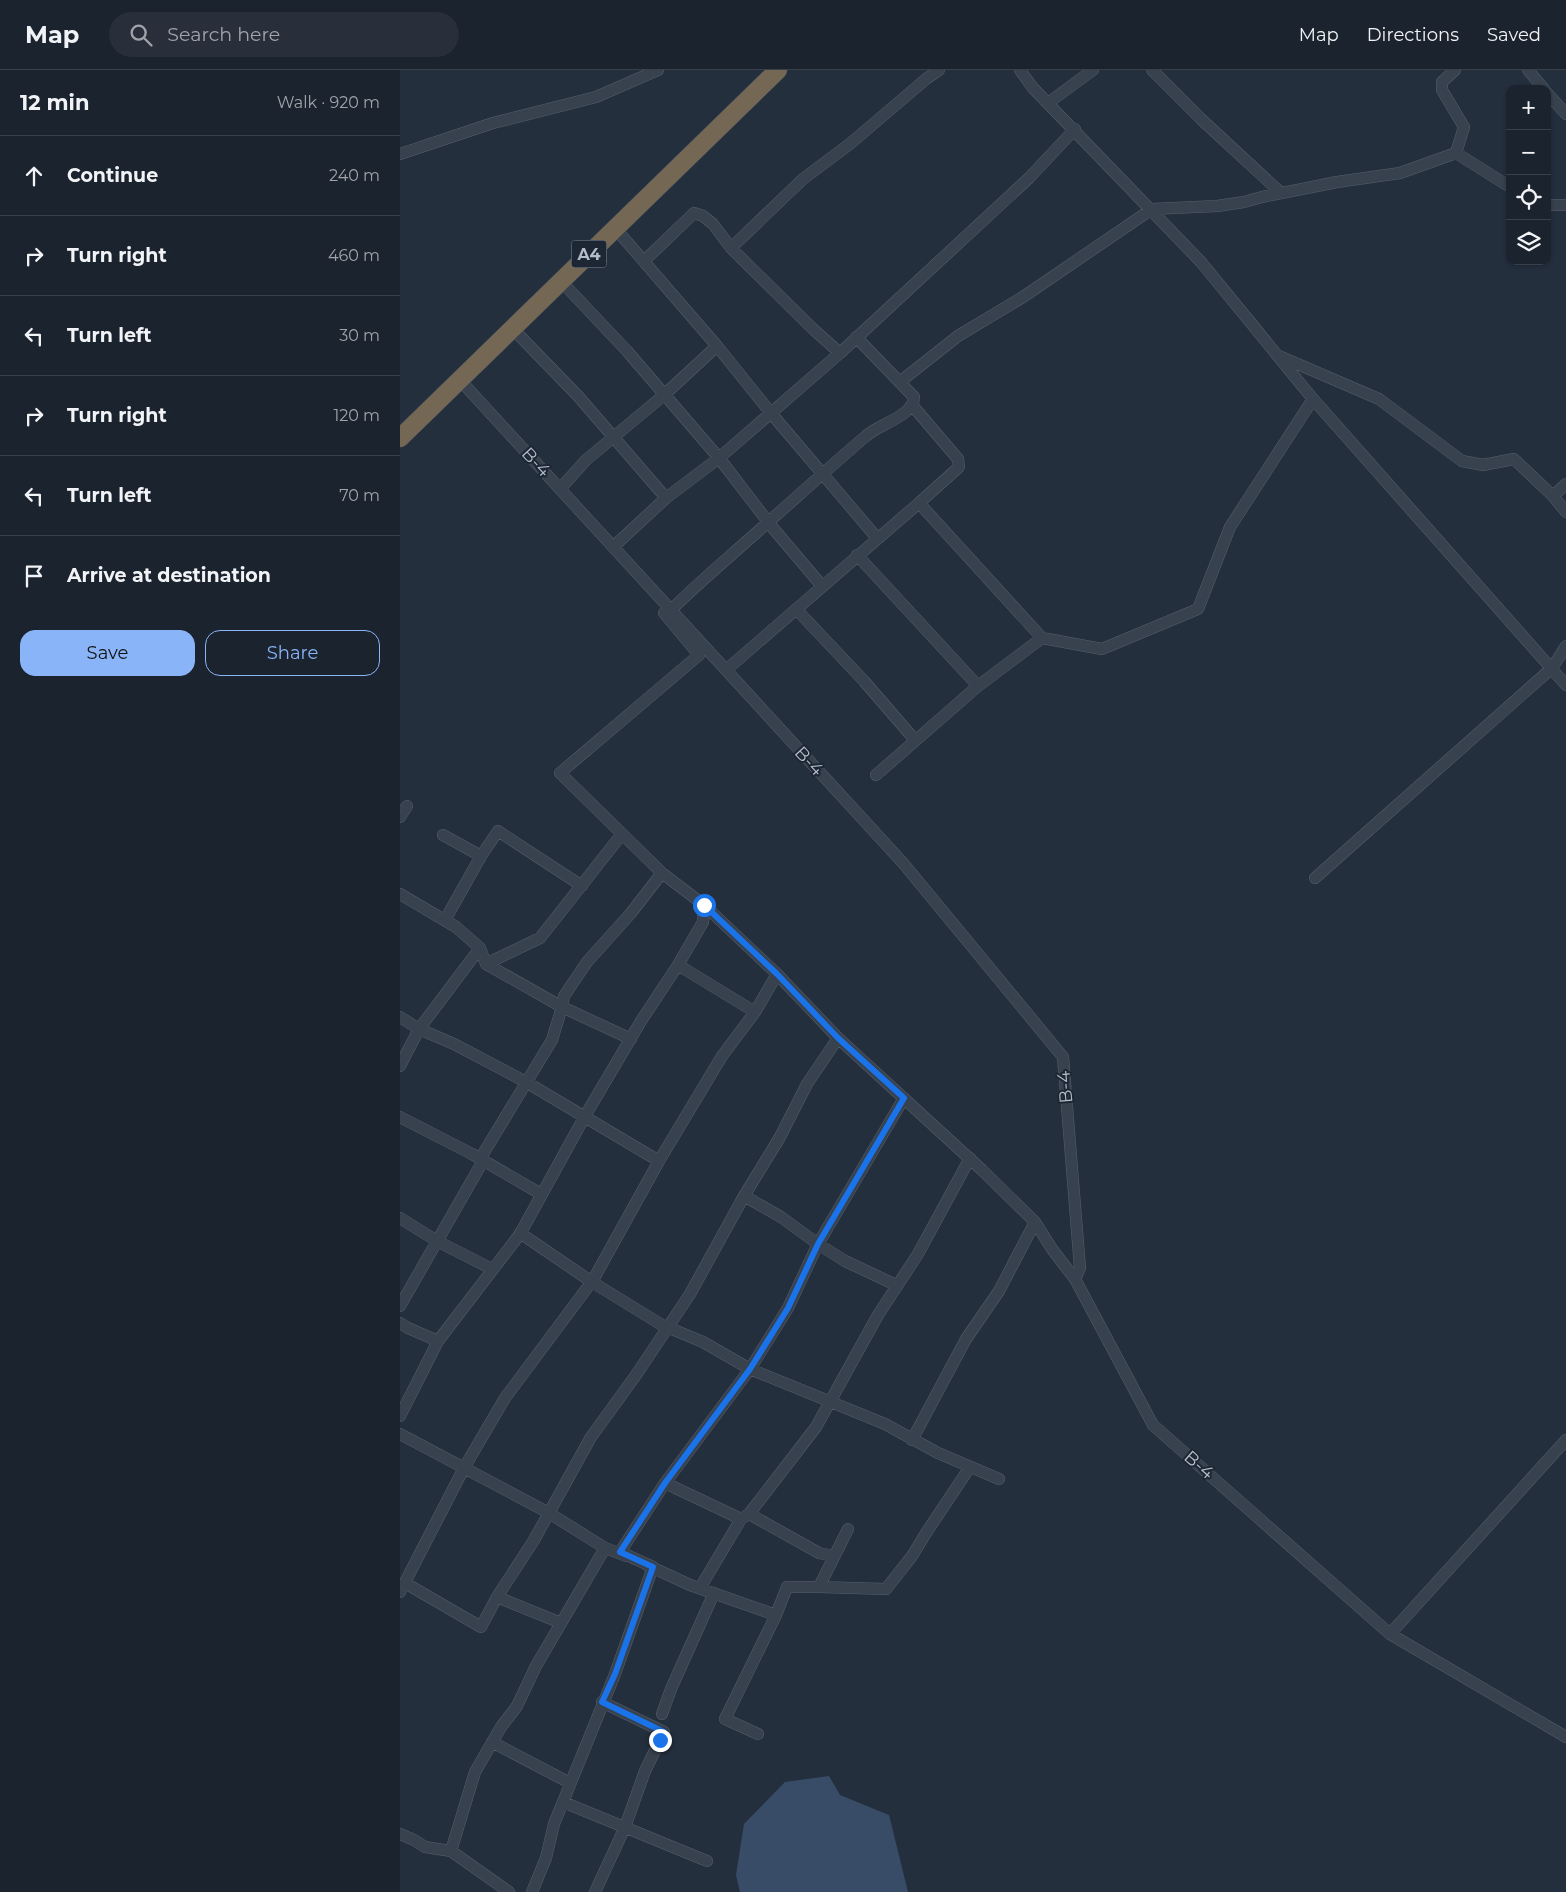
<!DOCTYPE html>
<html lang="en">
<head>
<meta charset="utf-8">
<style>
	:root { --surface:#1b232e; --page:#282f3a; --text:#f1f3f6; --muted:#a0a4aa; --line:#39404a; --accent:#8ab4f8 }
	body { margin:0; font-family:Montserrat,sans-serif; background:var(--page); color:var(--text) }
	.controls { position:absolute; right:15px; top:15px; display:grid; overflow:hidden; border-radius:10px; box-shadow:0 1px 4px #0004 }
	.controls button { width:45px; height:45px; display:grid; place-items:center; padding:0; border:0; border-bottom:1px solid var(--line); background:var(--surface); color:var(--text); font:25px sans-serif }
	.stop { position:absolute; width:15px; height:15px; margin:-11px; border:4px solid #1a73e8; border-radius:50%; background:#fff }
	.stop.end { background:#1a73e8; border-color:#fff; box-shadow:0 1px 5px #0008 }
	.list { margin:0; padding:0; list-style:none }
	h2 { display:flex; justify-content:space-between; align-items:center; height:65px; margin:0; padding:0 20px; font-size:21px }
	h2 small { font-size:16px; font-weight:400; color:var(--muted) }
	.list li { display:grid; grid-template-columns:32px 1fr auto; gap:15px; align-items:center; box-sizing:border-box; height:80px; padding:0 20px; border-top:1px solid var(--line) }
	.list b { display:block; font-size:19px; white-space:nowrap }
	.list em { font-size:16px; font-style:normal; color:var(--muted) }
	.actions { display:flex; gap:10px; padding:15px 20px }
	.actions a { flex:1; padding:11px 0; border:1px solid var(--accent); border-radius:15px; text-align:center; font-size:18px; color:var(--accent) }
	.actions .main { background:var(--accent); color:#111 }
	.icon { flex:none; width:28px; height:28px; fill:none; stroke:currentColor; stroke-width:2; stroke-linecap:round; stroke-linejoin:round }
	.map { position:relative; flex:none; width:1166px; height:1822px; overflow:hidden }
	header { display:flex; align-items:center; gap:30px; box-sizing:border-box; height:70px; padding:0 25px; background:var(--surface); border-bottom:1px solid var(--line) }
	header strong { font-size:24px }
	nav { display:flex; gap:28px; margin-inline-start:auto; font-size:18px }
	.search { width:350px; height:45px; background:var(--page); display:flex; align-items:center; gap:12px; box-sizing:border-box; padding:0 18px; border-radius:28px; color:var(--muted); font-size:19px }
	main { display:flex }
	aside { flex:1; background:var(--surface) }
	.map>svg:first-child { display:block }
	.water { fill:#394c67 }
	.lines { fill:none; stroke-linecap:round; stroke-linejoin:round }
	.minor-casing { stroke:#565f6c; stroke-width:12 }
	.highway-casing { stroke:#434c59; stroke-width:19 }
	.minor { stroke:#38414e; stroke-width:11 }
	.highway { stroke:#746855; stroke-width:18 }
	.route { stroke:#1a73e8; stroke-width:6 }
	.labels { text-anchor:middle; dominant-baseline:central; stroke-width:4; stroke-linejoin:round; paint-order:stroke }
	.shield { fill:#1d2633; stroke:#878f9c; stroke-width:1 }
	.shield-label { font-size:16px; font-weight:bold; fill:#b4bcc9 }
	.street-label { font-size:18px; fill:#b4bcc9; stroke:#1d2633 }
</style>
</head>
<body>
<header>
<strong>Map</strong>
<div class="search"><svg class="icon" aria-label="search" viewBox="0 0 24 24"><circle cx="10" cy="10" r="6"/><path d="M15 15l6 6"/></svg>Search here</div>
<nav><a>Map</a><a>Directions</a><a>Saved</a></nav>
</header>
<main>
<aside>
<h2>12 min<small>Walk · 920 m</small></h2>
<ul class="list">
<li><svg class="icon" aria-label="ahead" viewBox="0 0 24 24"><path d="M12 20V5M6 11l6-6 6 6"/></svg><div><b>Continue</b></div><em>240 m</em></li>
<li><svg class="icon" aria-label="right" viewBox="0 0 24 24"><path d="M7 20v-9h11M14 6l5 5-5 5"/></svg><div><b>Turn right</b></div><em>460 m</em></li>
<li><svg class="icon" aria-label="left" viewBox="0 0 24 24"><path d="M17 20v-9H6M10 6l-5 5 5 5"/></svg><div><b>Turn left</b></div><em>30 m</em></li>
<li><svg class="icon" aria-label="right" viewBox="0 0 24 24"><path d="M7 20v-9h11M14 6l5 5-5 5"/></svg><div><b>Turn right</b></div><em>120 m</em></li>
<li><svg class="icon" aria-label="left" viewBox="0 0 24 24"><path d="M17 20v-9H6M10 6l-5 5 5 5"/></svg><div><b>Turn left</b></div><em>70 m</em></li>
<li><svg class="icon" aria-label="arrive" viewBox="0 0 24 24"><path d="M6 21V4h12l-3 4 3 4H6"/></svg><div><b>Arrive at destination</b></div></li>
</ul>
<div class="actions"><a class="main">Save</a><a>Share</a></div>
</aside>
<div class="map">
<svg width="1166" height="1822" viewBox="0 0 1166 1822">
	<rect width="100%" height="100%" fill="#242f3e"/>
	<path class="water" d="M 429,1706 L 440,1725 L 489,1745 L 508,1822 L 340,1822 L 336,1805 L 344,1754 L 385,1712 Z"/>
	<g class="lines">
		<g class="minor-casing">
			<path id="minor" d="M 620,0 L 633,18 L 801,192 L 913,329 L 1166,615
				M 752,0 L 801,49 L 881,123
				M 1128,0 L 1144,19
				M 1147,23 L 1166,44
				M 648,33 L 693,0
				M 1056,83 L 1110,117
				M 0,84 L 93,53 L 196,27 L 258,0
				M 1147,135 L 1166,135
				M 215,158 L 317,276 L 370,342 L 477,468
				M 331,178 L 403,109 L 451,73 L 526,9 L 539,0
				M 244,191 L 294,143 L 303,146 L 313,154 L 331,178 L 413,259 L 440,283
				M 161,211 L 227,281 L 319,388 L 372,457 L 422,516
				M 112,258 L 178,326 L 266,428
				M 879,286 L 979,329 L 1062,391 L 1083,395 L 1114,389 L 1153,426 L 1166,414
				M 60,310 L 503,793 L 663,987 L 680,1198 L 675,1209 L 753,1355 L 990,1564 L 1166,1370
				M 501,311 L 558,266 L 623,227 L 752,139 L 817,136 L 844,132 L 862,127 L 937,112 L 1000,103 L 1056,83 L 1064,57 L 1042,20 L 1042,12 L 1055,0
				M 512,335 L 558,389 L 559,397 L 519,433
				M 160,419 L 186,390 L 264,325 L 317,276
				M 1153,426 L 1166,442
				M 213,477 L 266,428 L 319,388 L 440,283 L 629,108 L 675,59
				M 457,485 L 578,616
				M 396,539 L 464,611 L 515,670
				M 271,540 C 295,516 321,494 347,471 C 387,436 426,400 466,366 C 479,354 514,346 514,327 L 456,267
				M 264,543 L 299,585 L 160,703 L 262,803 L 304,835 L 377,904 L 438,968 L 582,1100 L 635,1152 L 652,1179 L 675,1209
				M 326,600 L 519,433 L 642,568 L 702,579 L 798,539 L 830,457 L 913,329
				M 476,705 L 578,616 L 642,568
				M 0,747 L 7,736
				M 43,765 L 81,786
				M 915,808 L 1152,598 L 1166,576
				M 0,824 L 56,857 L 80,878 L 86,894 L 162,937 L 231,969
				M 45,850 L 81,786 L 98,761 L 182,816
				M 86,894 L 140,868 L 222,764
				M 278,895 L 355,942
				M 0,947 L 19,959 L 54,974 L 126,1012 L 259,1091
				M 0,996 L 19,959 L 80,878
				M 0,1047 L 72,1084 L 141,1124
				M 80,1089 L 152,970 L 162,937 L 164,926 L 187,892 L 231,843 L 262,803
				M 344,1126 L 381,1147 L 418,1174 L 445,1191 L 496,1215
				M 0,1148 L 37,1171 L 92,1199
				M 120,1163 L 192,1212 L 262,1255 L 303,1272 L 350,1299 L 485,1354 L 538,1383 L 599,1409
				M 0,1236 L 83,1091
				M 0,1253 L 8,1258 L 38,1271
				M 0,1346 L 38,1271 L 120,1164 L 185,1046 L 241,951 L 278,895 L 303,852 L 304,835
				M 0,1364 L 149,1443 L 205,1478 L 226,1486
				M 512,1370 L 566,1269 L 599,1221 L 635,1152
				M 265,1413 L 341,1449
				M 349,1444 L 419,1483 L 433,1486
				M 247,1495 L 290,1515 L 376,1545
				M 5,1513 L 81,1557 L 97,1527 L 134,1470 L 191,1367 L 236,1305 L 290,1224 L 344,1126 L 380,1067 L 407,1014 L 438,968
				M 419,1517 L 486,1519 L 512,1486 L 526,1463 L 570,1397
				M 300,1518 L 341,1449 L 349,1444 L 416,1357 L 478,1245 L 518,1184 L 570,1088
				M 0,1522 L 64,1398 L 105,1328 L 193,1210 L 259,1091 L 322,986 L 355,942 L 377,904
				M 97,1527 L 161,1553
				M 990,1564 L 1166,1667
				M 262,1644 L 271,1619 L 314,1523
				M 358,1664 L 325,1649 L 376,1545 L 387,1517 L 419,1517 L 448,1459
				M 92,1672 L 170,1713
				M 163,1732 L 307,1791
				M 0,1764 L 14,1770 L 25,1777 L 51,1781 L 109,1822
				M 51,1781 L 75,1702 L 101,1657 L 117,1636 L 136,1596 L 205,1478
				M 132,1822 L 146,1788 L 154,1754 L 215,1604 L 253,1497 L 220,1482 L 265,1413 L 350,1299 L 388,1238 L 418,1174 L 504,1028
				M 195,1822 L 225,1757 L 245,1701 L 264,1662 L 202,1632"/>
		</g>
		<g class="highway-casing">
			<path id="highway" d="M 0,368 L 378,0"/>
		</g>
		<use href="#minor" class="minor"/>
		<use href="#highway" class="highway"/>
	</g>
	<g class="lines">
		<path class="route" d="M 260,1670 L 264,1662 L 202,1632 L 215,1604 L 253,1497 L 220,1482 L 265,1413 L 350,1299 L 388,1238 L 418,1174 L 504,1028 L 438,968 L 377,904 L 304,835"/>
	</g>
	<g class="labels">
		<rect class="shield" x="171.5" y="170.5" width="35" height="27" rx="4"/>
		<g class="shield-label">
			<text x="189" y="184">A4</text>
		</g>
		<g class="street-label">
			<text transform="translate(136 392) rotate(47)">B-4</text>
			<text transform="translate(409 691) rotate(47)">B-4</text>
			<text transform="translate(665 1017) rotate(-95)">B-4</text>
			<text transform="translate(799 1395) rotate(41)">B-4</text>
		</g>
	</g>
</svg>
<div class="controls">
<button>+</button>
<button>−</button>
<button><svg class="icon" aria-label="locate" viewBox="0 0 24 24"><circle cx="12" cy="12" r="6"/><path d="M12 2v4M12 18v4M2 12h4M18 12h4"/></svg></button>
<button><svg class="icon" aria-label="layers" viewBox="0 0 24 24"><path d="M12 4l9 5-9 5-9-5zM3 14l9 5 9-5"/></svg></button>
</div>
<div class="stop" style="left:304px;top:835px"></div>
<div class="stop end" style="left:260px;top:1670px"></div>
</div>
</main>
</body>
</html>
